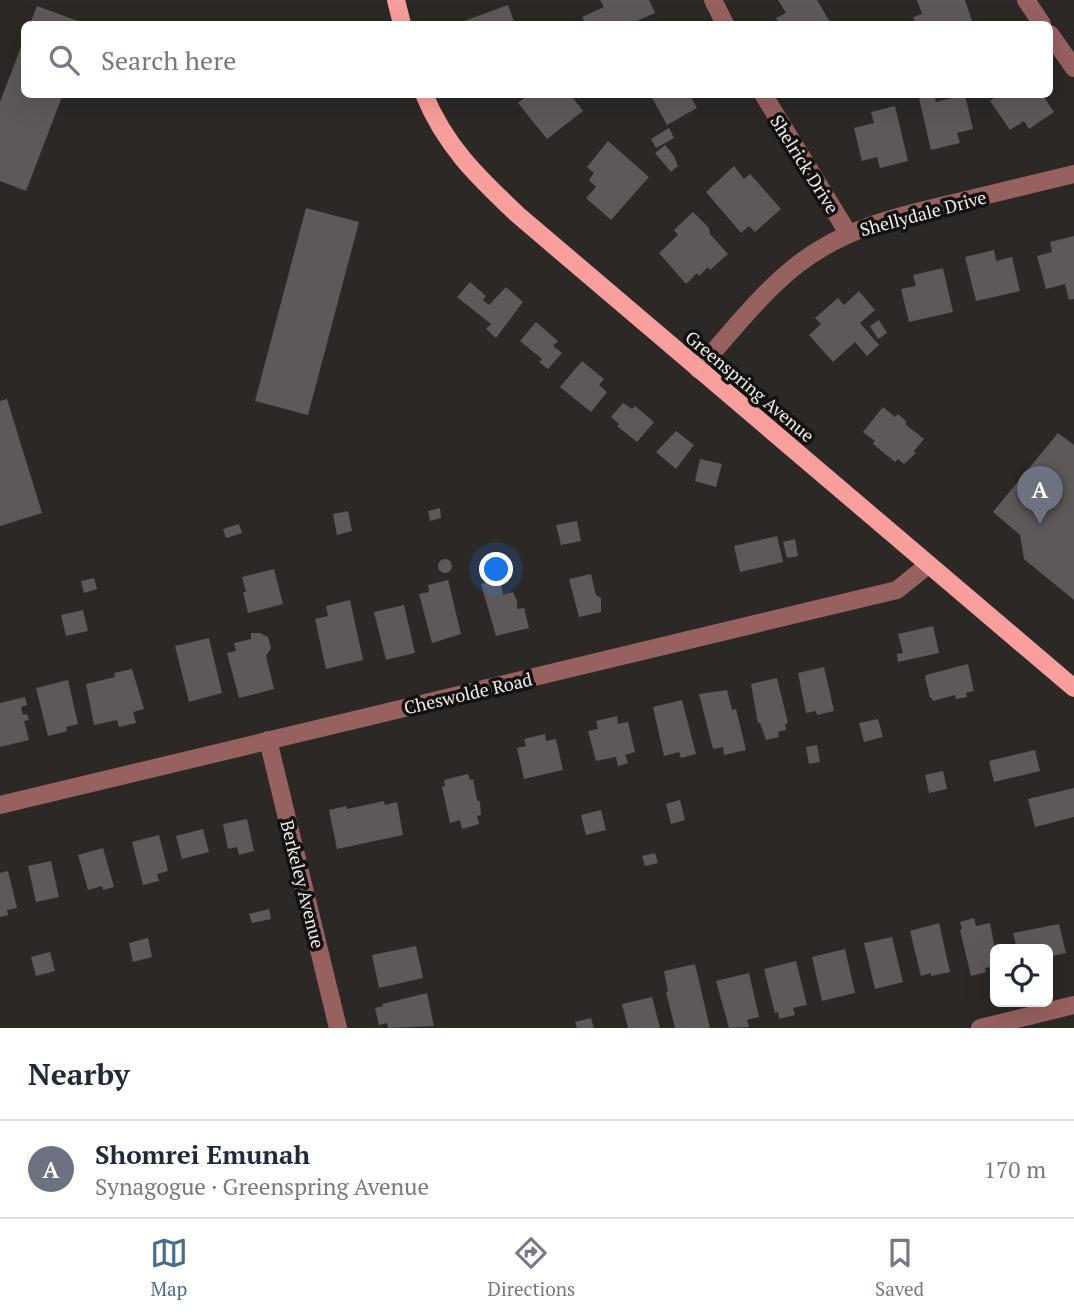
<!DOCTYPE html>
<html lang="en">
<head>
<meta charset="utf-8">
<style>
	:root { --surface:#fff; --page:#f2f2f3; --text:#1f2937; --muted:#747a83; --line:#e0e1e3; --accent:#466d8d }
	body { margin:0; font-family:"PT Serif",serif; background:var(--page); color:var(--text) }
	.controls { position:absolute; right:21px; bottom:21px; display:grid; overflow:hidden; border-radius:10px; box-shadow:0 7px 28px #0002 }
	.controls button { width:63px; height:63px; display:grid; place-items:center; padding:0; border:0; border-bottom:2px solid var(--line); background:var(--surface); color:var(--text); font:35px sans-serif }
	.you { position:absolute; left:497px; top:570px; width:24px; height:24px; margin:-18px; border:5px solid #fff; border-radius:50%; background:#1a73e8; box-shadow:0 0 0 10px #1a73e833 }
	.badge { display:grid; place-items:center; width:46px; height:46px; border-radius:50%; background:var(--accent); color:#fff; font-size:23px; font-weight:700 }
	.pin { position:absolute; translate:-50% -58px; filter:drop-shadow(0 2px 4px #0008) }
	.pin::after { content:''; position:absolute; top:37px; width:24px; height:21px; background:inherit; clip-path:polygon(0 0,100% 0,50% 100%) }
	.list { margin:0; padding:0; list-style:none }
	h2 { display:flex; justify-content:space-between; align-items:center; height:91px; margin:0; padding:0 28px; font-size:30px }
	h2 small { font-size:23px; font-weight:400; color:var(--muted) }
	.list li { display:grid; grid-template-columns:46px 1fr auto; gap:21px; align-items:center; box-sizing:border-box; height:98px; padding:0 28px; border-top:2px solid var(--line) }
	.list b { display:block; font-size:26px; white-space:nowrap }
	.list p { margin:0; font-size:23px; white-space:nowrap; color:var(--muted) }
	.list em { font-size:23px; font-style:normal; color:var(--muted) }
	.icon { flex:none; width:38px; height:38px; fill:none; stroke:currentColor; stroke-width:2; stroke-linecap:round; stroke-linejoin:round }
	.map { position:relative; flex:none; width:1074px; height:1028px; overflow:hidden }
	.search { position:absolute; background:var(--surface); box-shadow:0 7px 28px #0002; left:21px; right:21px; top:21px; height:77px; display:flex; align-items:center; gap:18px; box-sizing:border-box; padding:0 24px; border-radius:10px; color:var(--muted); font-size:26px }
	.sheet { height:189px; background:var(--surface) }
	nav { display:flex; justify-content:space-around; align-items:center; box-sizing:border-box; height:98px; border-top:2px solid var(--line); background:var(--surface); font-size:19px; color:var(--muted) }
	nav a { display:grid; justify-items:center; gap:4px }
	nav .on { color:var(--accent) }
	.map>svg:first-child { display:block }
	.building { fill:#5e5958 }
	.lines { fill:none; stroke-linecap:round; stroke-linejoin:round }
	.minor { stroke:#976160; stroke-width:18 }
	.major { stroke:#f89e9d; stroke-width:18 }
	.labels { text-anchor:middle; dominant-baseline:central; stroke-width:7; stroke-linejoin:round; paint-order:stroke }
	.street-label { font-size:18px; fill:#efedeb; stroke:#131110 }
</style>
</head>
<body>
<div class="map">
<svg width="1074" height="1028" viewBox="0 0 1074 1028">
	<rect width="100%" height="100%" fill="#2c2825"/>
	<path class="building" d="M 600,0 L 649,0 L 655,13 L 630,24 L 586,24 L 582,17 L 604,7 Z
		M 778,0 L 817,0 L 830,22 L 826,24 L 779,24 L 776,18 L 786,13 Z
		M 917,0 L 965,0 L 973,24 L 916,24 L 913,17 L 922,14 Z
		M 508,5 L 515,24 L 465,24 L 464,21 Z
		M 37,6 L 86,24 L 30,24 Z
		M 24,39 L 24,94 L 63,94 L 26,191 L 0,181 L 0,102 Z
		M 529,94 L 570,94 L 583,111 L 547,139 L 518,103 Z
		M 650,94 L 689,94 L 697,108 L 667,125 Z
		M 918,94 L 934,94 L 936,102 L 965,95 L 973,129 L 957,133 L 960,143 L 931,150 Z
		M 1000,94 L 1042,94 L 1054,112 L 1029,129 L 1024,121 L 1010,130 L 990,101 Z
		M 895,106 L 908,161 L 880,168 L 877,157 L 862,161 L 854,128 L 874,123 L 871,112 Z
		M 669,128 L 674,138 L 656,148 L 651,139 Z
		M 608,141 L 649,177 L 611,220 L 586,198 L 596,187 L 589,180 L 594,173 L 587,167 Z
		M 665,145 L 674,156 L 678,166 L 671,172 L 655,153 Z
		M 734,166 L 744,179 L 750,174 L 781,209 L 755,232 L 749,226 L 741,233 L 706,192 Z
		M 306,208 L 359,222 L 308,415 L 255,401 Z
		M 693,212 L 709,228 L 710,234 L 728,254 L 710,270 L 708,267 L 699,276 L 697,273 L 686,284 L 659,253 L 678,235 L 674,230 Z
		M 1074,236 L 1074,299 L 1069,300 L 1065,284 L 1046,289 L 1037,256 L 1052,252 L 1050,242 Z
		M 994,250 L 996,261 L 1012,257 L 1020,291 L 976,301 L 965,257 Z
		M 943,268 L 953,312 L 909,322 L 901,289 L 916,286 L 913,275 Z
		M 470,282 L 486,296 L 483,300 L 489,305 L 506,287 L 523,302 L 496,338 L 486,329 L 491,324 L 457,297 Z
		M 859,291 L 875,310 L 860,323 L 879,345 L 867,356 L 855,342 L 833,362 L 809,335 L 821,324 L 815,318 L 838,298 L 844,305 Z
		M 879,320 L 887,333 L 878,339 L 870,326 Z
		M 536,322 L 558,341 L 553,346 L 562,353 L 548,369 L 539,362 L 542,359 L 520,341 Z
		M 582,361 L 604,379 L 599,385 L 607,392 L 591,412 L 560,387 Z
		M 7,399 L 42,513 L 0,526 L 0,401 Z
		M 623,403 L 632,409 L 635,406 L 654,422 L 637,442 L 617,426 L 619,424 L 611,417 Z
		M 883,407 L 895,417 L 898,414 L 907,422 L 905,424 L 924,439 L 914,451 L 916,453 L 904,464 L 898,459 L 895,462 L 873,444 L 875,441 L 863,432 Z
		M 676,431 L 694,445 L 676,469 L 656,452 Z
		M 1058,433 L 1074,445 L 1074,600 L 1024,559 L 1020,535 L 993,512 Z
		M 700,459 L 722,464 L 716,487 L 695,481 Z
		M 440,508 L 441,518 L 430,521 L 428,511 Z
		M 348,511 L 352,531 L 337,535 L 333,514 Z
		M 577,521 L 581,541 L 561,545 L 556,525 Z
		M 239,524 L 242,533 L 226,538 L 223,529 Z
		M 777,536 L 783,562 L 740,572 L 734,546 Z
		M 795,539 L 798,556 L 787,558 L 783,542 Z
		M438 566a7 7 0 1 1 14 0a7 7 0 1 1-14 0Z
		M 274,569 L 283,604 L 248,613 L 243,592 L 246,592 L 242,577 Z
		M 591,574 L 596,595 L 601,598 L 601,612 L 579,617 L 569,579 Z
		M 94,578 L 97,589 L 84,593 L 81,581 Z
		M 500,579 L 503,595 L 513,592 L 517,601 L 517,609 L 524,608 L 529,628 L 496,636 L 481,584 Z
		M 448,580 L 461,634 L 432,643 L 419,594 L 429,592 L 428,585 Z
		M 350,600 L 363,660 L 326,669 L 315,619 L 328,616 L 326,606 Z
		M 404,605 L 415,653 L 386,660 L 374,612 Z
		M 83,610 L 88,631 L 66,636 L 61,615 Z
		M 933,626 L 939,653 L 898,662 L 897,654 L 903,653 L 898,634 Z
		M 251,633 L 260,633 L 268,637 L 271,648 L 266,656 L 274,689 L 239,698 L 227,653 L 236,651 L 234,643 L 251,639 Z
		M 209,638 L 222,693 L 189,702 L 175,646 Z
		M 968,664 L 974,691 L 966,693 L 967,697 L 956,699 L 955,695 L 933,701 L 932,698 L 930,698 L 925,677 L 926,675 Z
		M 824,667 L 834,711 L 817,715 L 816,711 L 806,713 L 798,673 Z
		M 132,669 L 144,709 L 133,712 L 136,723 L 119,727 L 117,720 L 94,725 L 86,684 L 115,677 L 114,673 Z
		M 777,678 L 788,723 L 785,724 L 786,730 L 778,732 L 779,737 L 766,740 L 760,723 L 758,723 L 751,684 Z
		M 68,680 L 78,724 L 66,727 L 67,731 L 48,736 L 36,688 Z
		M 727,690 L 732,710 L 736,709 L 746,750 L 724,755 L 723,747 L 713,749 L 699,694 Z
		M 25,697 L 27,705 L 21,707 L 23,715 L 27,714 L 29,720 L 24,721 L 29,740 L 0,747 L 0,703 Z
		M 682,700 L 696,754 L 681,758 L 679,752 L 664,756 L 653,707 Z
		M 617,716 L 618,724 L 628,722 L 635,752 L 625,755 L 628,763 L 618,766 L 616,757 L 596,761 L 588,731 L 598,729 L 596,721 Z
		M 878,719 L 883,737 L 864,742 L 859,723 Z
		M 545,734 L 546,741 L 556,739 L 563,770 L 524,779 L 517,748 L 526,746 L 524,739 Z
		M 817,745 L 820,762 L 809,764 L 806,747 Z
		M 1035,750 L 1040,771 L 994,782 L 989,761 Z
		M 943,771 L 947,789 L 929,793 L 925,775 Z
		M 468,774 L 470,780 L 473,779 L 477,800 L 480,802 L 481,815 L 477,816 L 479,824 L 462,829 L 460,820 L 450,823 L 442,787 L 445,786 L 444,780 Z
		M 1074,788 L 1074,817 L 1035,827 L 1028,799 Z
		M 680,800 L 685,820 L 671,824 L 666,804 Z
		M 384,801 L 385,805 L 397,802 L 403,835 L 337,849 L 329,810 L 346,806 L 347,809 Z
		M 601,810 L 606,830 L 586,835 L 581,815 Z
		M 247,819 L 254,851 L 239,855 L 237,847 L 228,849 L 223,824 Z
		M 203,829 L 209,852 L 182,859 L 176,836 Z
		M 159,835 L 168,871 L 157,874 L 159,881 L 143,885 L 132,842 Z
		M 103,848 L 114,887 L 103,890 L 102,886 L 88,890 L 78,855 Z
		M 655,853 L 658,863 L 645,866 L 642,856 Z
		M 51,861 L 59,897 L 36,902 L 28,866 Z
		M 8,871 L 17,908 L 7,910 L 8,915 L 0,917 L 0,873 Z
		M 269,909 L 271,919 L 252,923 L 249,914 Z
		M 974,918 L 976,926 L 990,923 L 995,949 L 995,966 L 985,968 L 986,972 L 971,976 L 960,930 L 962,929 L 960,922 Z
		M 939,923 L 950,972 L 931,976 L 931,973 L 921,976 L 910,931 Z
		M 1059,924 L 1066,953 L 1048,957 L 1048,949 L 1017,949 L 1013,933 Z
		M 892,937 L 903,982 L 875,989 L 864,943 Z
		M 148,938 L 152,957 L 133,962 L 129,943 Z
		M 416,946 L 423,978 L 379,988 L 372,955 Z
		M 845,949 L 855,993 L 822,1001 L 812,957 Z
		M 50,952 L 55,971 L 36,976 L 31,957 Z
		M 796,961 L 807,1005 L 793,1008 L 795,1015 L 779,1019 L 778,1012 L 775,1013 L 764,969 Z
		M 695,964 L 710,1028 L 675,1028 L 666,992 L 668,992 L 664,971 Z
		M 749,973 L 759,1017 L 747,1020 L 749,1027 L 729,1028 L 716,981 Z
		M 427,993 L 434,1026 L 388,1028 L 387,1023 L 379,1025 L 375,1008 L 383,1006 L 382,1004 Z
		M 652,997 L 660,1028 L 628,1028 L 622,1004 Z
		M 591,1018 L 594,1028 L 577,1028 L 575,1022 Z"/>
	<g class="lines">
		<path class="minor" d="M 713,0 L 725,24
			M 1026,0 L 1042,24
			M 1050,34 L 1074,68
			M 763,94 L 848,233
			M 698,369 C 730,334 760,294 797,265 C 844,228 898,216 954,203 C 994,193 1034,184 1074,174
			M 268,740 L 338,1028
			M 0,805 L 897,590 L 928,565
			M 980,1028 L 1074,1005"/>
		<path class="major" d="M 396,0 L 402,24
			M 424,94 C 445,146 478,177 518,215 L 1074,688"/>
	</g>
	<g class="labels">
		<g class="street-label">
			<text transform="translate(805 164) rotate(58)">Shelrick Drive</text>
			<text transform="translate(923 213) rotate(-15)">Shellydale Drive</text>
			<text transform="translate(750 386) rotate(40)">Greenspring Avenue</text>
			<text transform="translate(468 693) rotate(-13)">Cheswolde Road</text>
			<text transform="translate(303 884) rotate(76)">Berkeley Avenue</text>
		</g>
	</g>
</svg>
<div class="controls">
<button><svg class="icon" aria-label="locate" viewBox="0 0 24 24"><circle cx="12" cy="12" r="6"/><path d="M12 2v4M12 18v4M2 12h4M18 12h4"/></svg></button>
</div>
<div class="you"></div>
<div class="pin badge" style="left:1040px;top:524px;background:#6b7280">A</div>
<div class="search"><svg class="icon" aria-label="search" viewBox="0 0 24 24"><circle cx="10" cy="10" r="6"/><path d="M15 15l6 6"/></svg>Search here</div>
</div>
<section class="sheet">
<h2>Nearby<small></small></h2>
<ul class="list">
<li><span class="badge" style="background:#6b7280">A</span><div><b>Shomrei Emunah</b><p>Synagogue · Greenspring Avenue</p></div><em>170 m</em></li>
</ul>
</section>
<nav>
<a class="on"><svg class="icon" aria-label="map" viewBox="0 0 24 24"><path d="M3 6l6-2 6 2 6-2v14l-6 2-6-2-6 2zM9 4v14M15 6v14"/></svg>Map</a>
<a><svg class="icon" aria-label="directions" viewBox="0 0 24 24"><path d="M12 3l9 9-9 9-9-9zM9 14v-3h6M13 9l2 2-2 2"/></svg>Directions</a>
<a><svg class="icon" aria-label="saved" viewBox="0 0 24 24"><path d="M7 4h10v16l-5-4-5 4z"/></svg>Saved</a>
</nav>
</body>
</html>
